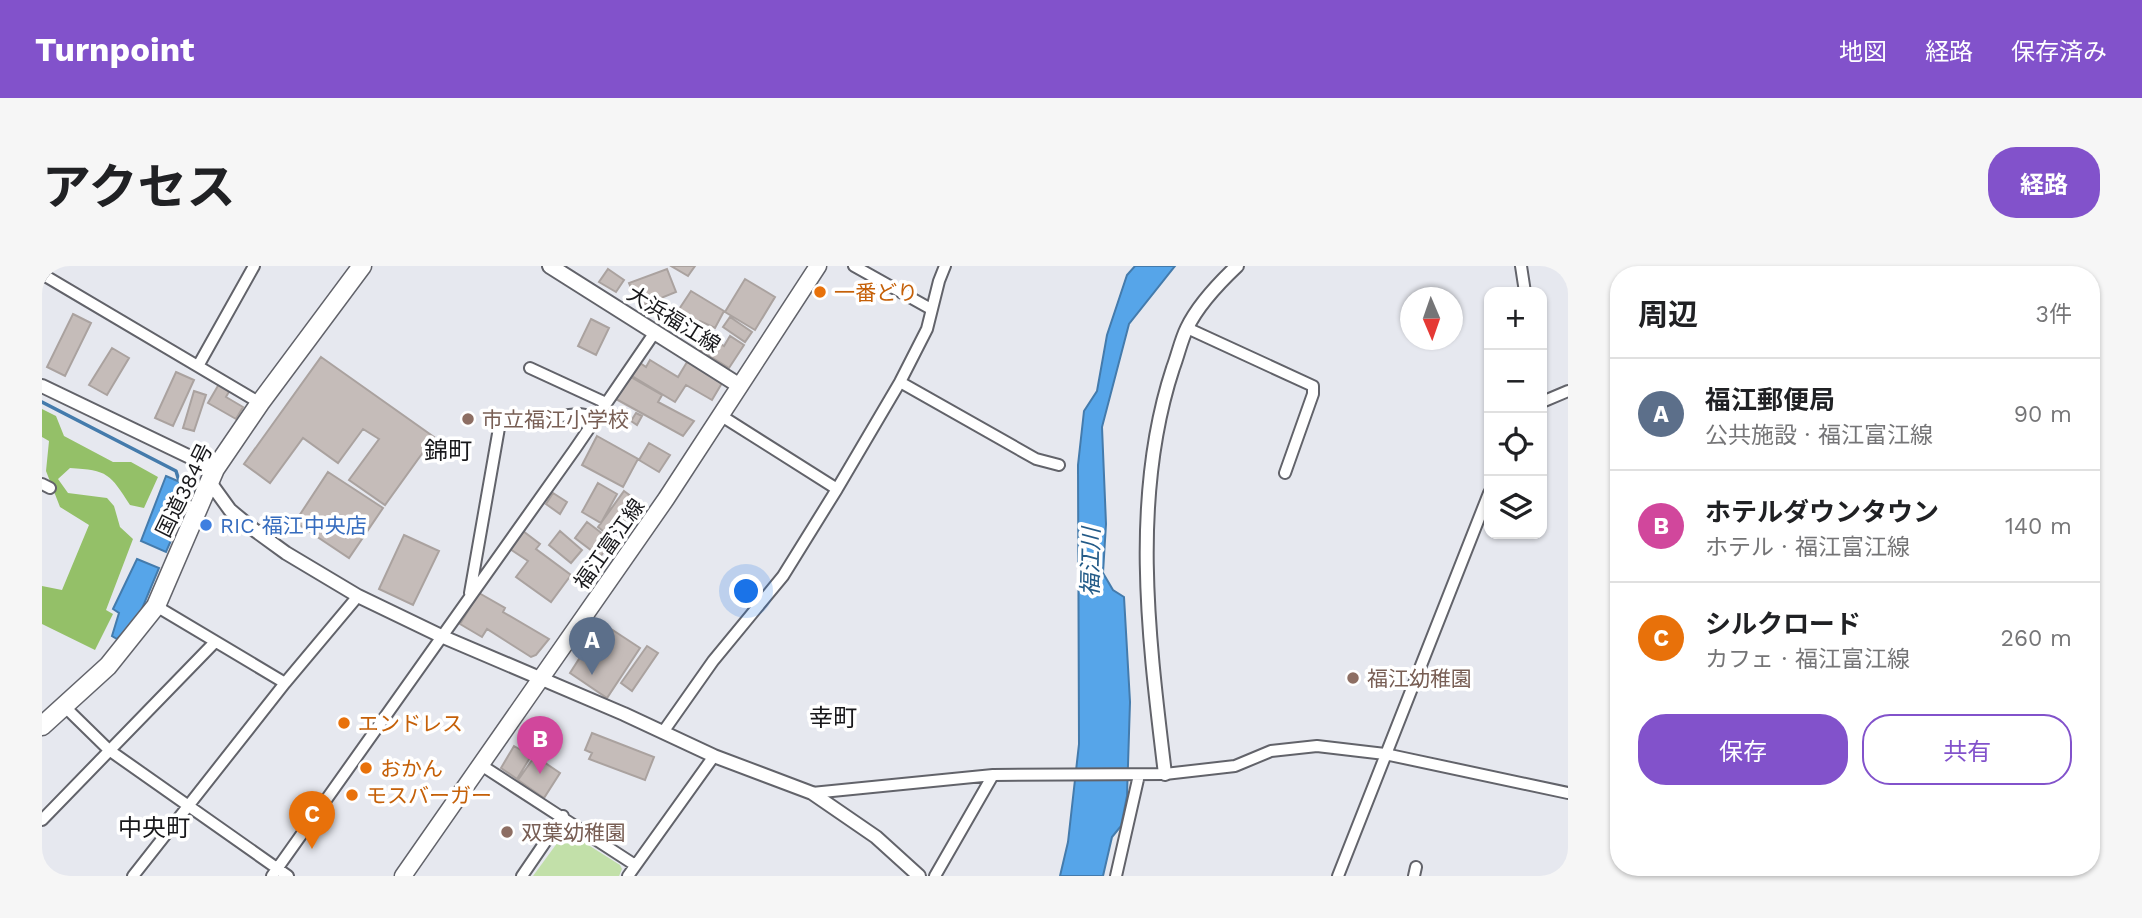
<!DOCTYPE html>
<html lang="ja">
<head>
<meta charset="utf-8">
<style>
	:root { --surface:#fff; --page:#f6f6f6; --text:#202124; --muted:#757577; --line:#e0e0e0; --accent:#8252cb }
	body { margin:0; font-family:"Work Sans","Noto Sans JP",sans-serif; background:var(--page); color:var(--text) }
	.controls { position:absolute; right:21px; top:21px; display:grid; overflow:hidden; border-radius:14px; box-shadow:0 2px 5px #0004 }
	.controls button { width:63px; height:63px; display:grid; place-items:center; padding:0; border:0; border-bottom:2px solid var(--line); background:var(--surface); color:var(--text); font:35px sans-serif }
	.compass { position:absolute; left:1358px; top:21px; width:63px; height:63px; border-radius:50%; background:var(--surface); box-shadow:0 2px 5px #0004; rotate:178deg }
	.you { position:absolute; left:705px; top:326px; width:24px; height:24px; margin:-18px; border:5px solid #fff; border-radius:50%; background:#1a73e8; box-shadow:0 0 0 10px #1a73e833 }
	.badge { display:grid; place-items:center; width:46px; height:46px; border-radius:50%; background:var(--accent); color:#fff; font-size:23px; font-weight:700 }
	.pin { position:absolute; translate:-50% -58px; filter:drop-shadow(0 2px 4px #0008) }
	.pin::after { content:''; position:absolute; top:37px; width:24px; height:21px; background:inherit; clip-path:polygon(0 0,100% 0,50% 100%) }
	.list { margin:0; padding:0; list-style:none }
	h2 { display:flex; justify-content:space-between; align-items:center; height:91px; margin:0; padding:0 28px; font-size:30px }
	h2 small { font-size:23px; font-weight:400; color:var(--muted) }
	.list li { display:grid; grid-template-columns:46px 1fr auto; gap:21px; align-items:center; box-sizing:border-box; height:112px; padding:0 28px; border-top:2px solid var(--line) }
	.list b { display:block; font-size:26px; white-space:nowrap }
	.list p { margin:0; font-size:23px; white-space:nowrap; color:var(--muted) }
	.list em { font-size:23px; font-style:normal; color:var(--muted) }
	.actions { display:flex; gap:14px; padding:21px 28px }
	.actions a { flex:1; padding:16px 0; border:2px solid var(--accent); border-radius:28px; text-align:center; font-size:24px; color:var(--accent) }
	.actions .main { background:var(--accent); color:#fff }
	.icon { flex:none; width:38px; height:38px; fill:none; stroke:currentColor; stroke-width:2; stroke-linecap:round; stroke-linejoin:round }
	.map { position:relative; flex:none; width:1526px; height:610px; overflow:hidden; border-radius:28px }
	header { display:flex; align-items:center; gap:42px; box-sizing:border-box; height:98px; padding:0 35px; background:var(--accent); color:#fff }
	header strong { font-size:33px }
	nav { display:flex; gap:38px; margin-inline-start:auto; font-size:24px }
	.intro { display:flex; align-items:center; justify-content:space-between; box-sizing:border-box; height:168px; padding:0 42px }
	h1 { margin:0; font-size:49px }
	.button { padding:18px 32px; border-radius:28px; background:var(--accent); color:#fff; font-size:24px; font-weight:700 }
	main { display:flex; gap:42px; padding:0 42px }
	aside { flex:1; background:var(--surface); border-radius:28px; box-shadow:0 2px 5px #0004 }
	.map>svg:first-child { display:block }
	.green { fill:#c2e0a9 }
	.forest { fill:#94c068 }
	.water { fill:#56a5e9; stroke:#447bac; stroke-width:2 }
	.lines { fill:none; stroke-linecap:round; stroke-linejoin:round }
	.stream { stroke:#447bac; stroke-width:3.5 }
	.building { fill:#c5bcb9; stroke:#aaa29f; stroke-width:2 }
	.minor-casing { stroke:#62636a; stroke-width:14 }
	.tertiary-casing { stroke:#62636a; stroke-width:16 }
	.secondary-casing { stroke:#62636a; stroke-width:18 }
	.primary-casing { stroke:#62636a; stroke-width:19 }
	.trunk-casing { stroke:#62636a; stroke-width:21 }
	.minor { stroke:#fff; stroke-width:10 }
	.tertiary { stroke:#fff; stroke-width:12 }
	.secondary { stroke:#fff; stroke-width:14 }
	.primary { stroke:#fff; stroke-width:16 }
	.trunk { stroke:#fff; stroke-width:18 }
	.food-dot { fill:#e8710a; stroke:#fff; stroke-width:2.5 }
	.education-dot { fill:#8d6e63; stroke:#fff; stroke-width:2.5 }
	.shop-dot { fill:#3f7fe0; stroke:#fff; stroke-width:2.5 }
	.labels { text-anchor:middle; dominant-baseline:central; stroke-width:7; stroke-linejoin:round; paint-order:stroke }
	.food-label { font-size:21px; fill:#c56008; stroke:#fff; text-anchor:start }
	.street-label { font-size:21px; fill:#19191c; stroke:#fff }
	.education-label { font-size:21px; fill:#785e54; stroke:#fff; text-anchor:start }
	.shop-label { font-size:21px; fill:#366cbe; stroke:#fff; text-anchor:start }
	.water-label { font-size:23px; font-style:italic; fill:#235b88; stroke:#fff }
	.quarter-label { font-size:24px; fill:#19191c; stroke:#fff }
</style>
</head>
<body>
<header>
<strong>Turnpoint</strong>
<nav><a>地図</a><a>経路</a><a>保存済み</a></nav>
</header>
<div class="intro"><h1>アクセス</h1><a class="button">経路</a></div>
<main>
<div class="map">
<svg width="1526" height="610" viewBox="0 0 1526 610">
	<rect width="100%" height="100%" fill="#e6e8ef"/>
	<path class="green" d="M 524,565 L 578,599 L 580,603 L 577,610 L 491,610 Z"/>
	<path class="forest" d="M 0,143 L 14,150 L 22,170 L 71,196 L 89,196 L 116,211 L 102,242 L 88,239 C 68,208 66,204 28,202 L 16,213 L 26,227 L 65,232 L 72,240 L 78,261 L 91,273 L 64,344 L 71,348 L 53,384 L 0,358 L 0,320 L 20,324 L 47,259 L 18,241 L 4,205 L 7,175 L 0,171 Z"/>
	<path class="water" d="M 1093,0 L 1133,0 L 1087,58 L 1060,161 L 1064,258 L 1061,307 L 1071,324 L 1082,331 L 1088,436 L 1085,530 L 1079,560 L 1070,571 L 1061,610 L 1018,610 L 1026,576 L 1037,478 L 1036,199 L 1042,145 L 1055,125 L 1065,69 L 1085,9 Z
		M 124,210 L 152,222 L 124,286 L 99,275 Z
		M 95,293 L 117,302 L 97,350 L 75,373 L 70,370 L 77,347 L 71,343 Z"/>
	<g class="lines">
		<path class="stream" d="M 0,136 L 134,205 L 137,215"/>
	</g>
	<path class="building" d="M 629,0 L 653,0 L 646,10 Z
		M 566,3 L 582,14 L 574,26 L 557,16 Z
		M 625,3 L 634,26 L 597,41 L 587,17 Z
		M 703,13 L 733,31 L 713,64 L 683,46 Z
		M 649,25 L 682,45 L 673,62 L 658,55 L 650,69 L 628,57 Z
		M 31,48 L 49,57 L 23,110 L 5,101 Z
		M 688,51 L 710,66 L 703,76 L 681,61 Z
		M 549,53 L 567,62 L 554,89 L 536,80 Z
		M 666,70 L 682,80 L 688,70 L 702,79 L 687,102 L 658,84 Z
		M 70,82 L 87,92 L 65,129 L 47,119 Z
		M 279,91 L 392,171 L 343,239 L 307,214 L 337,173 L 321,163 L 296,197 L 261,172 L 228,217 L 202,198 Z
		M 608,94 L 636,111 L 645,96 L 680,117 L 670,134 L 644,119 L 633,136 L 590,110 L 598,97 L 604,101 Z
		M 134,106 L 152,114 L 131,160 L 113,152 Z
		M 587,110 L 620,129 L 616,136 L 652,155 L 641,170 L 574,133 Z
		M 177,118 L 188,124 L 184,131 L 201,141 L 194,153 L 166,137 Z
		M 152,125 L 164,129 L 152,165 L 141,162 Z
		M 594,147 L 600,150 L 595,159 L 589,155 Z
		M 555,170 L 596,193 L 581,221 L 540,199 Z
		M 607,177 L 628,189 L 617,206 L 597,194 Z
		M 286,206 L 341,242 L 307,292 L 253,256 Z
		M 556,217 L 575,228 L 559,257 L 540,246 Z
		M 582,225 L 597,236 L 570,272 L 556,261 Z
		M 511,227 L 525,236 L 518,248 L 504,238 Z
		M 545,256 L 570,275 L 558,291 L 533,272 Z
		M 481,265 L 498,278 L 494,283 L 529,309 L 509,336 L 474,311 L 486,295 L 468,283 Z
		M 518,265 L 540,284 L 529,297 L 507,279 Z
		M 362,269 L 397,285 L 371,339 L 337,323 Z
		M 437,327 L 463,342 L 461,346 L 507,373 L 494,389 L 489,391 L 445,363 L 440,371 L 418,358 Z
		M 560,357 L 598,382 L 565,432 L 528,407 Z
		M 605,380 L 616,387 L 590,425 L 579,417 Z
		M 550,467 L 612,491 L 603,514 L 547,493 L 550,487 L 543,484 Z
		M 472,480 L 489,490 L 475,513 L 459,502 Z
		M 493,490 L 518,507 L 502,532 L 476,514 Z"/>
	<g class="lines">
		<g class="minor-casing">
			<path id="minor" d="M 812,0 L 889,43
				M 1479,0 L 1483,26
				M 0,8 L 218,137
				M 1145,62 L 1271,120 L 1271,128 L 1243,207
				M 156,100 L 212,0
				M 488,102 L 564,137
				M 858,116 L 994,193 L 1017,199
				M 1500,136 L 1526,125
				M 678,149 L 795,223
				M 0,218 L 8,222
				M 428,327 L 457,162 L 460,156 L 537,148 L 555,151
				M 114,340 L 243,417
				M 21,439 L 67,484 L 246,610
				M 621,466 L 671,395 L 741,310 L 795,223 L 858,116 L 885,63 L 897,15 L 903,0
				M 439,499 L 593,599
				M 770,527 L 951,509 L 1123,508 L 1193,500 L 1229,485 L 1275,480 L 1343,488 L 1526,527
				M 0,554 L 172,377
				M 91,610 L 243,417 L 316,330
				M 230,610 L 533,183 L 613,66
				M 480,610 L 521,550
				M 586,610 L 672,490
				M 893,610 L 951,509
				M 1074,610 L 1097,509
				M 1296,610 L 1447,227
				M 1372,610 L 1374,601"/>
		</g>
		<g class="tertiary-casing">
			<path id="tertiary" d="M 0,120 L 173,203
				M 167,215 L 188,244 L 211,263 L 244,287 L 316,330 L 399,370 L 582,448 L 672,490 L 770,527 L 834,571 L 877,610
				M 1123,508 C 1107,375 1088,233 1131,102 C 1136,89 1139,74 1145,62 C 1156,39 1177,17 1195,0"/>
		</g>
		<g class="secondary-casing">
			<path id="secondary" d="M 508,0 L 698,120"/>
		</g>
		<g class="primary-casing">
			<path id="primary" d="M 361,610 L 624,233 L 776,0"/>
		</g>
		<g class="trunk-casing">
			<path id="trunk" d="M 0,460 L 66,400 L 114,340 L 173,203 L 218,137 L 320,0"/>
		</g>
		<use href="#minor" class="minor"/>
		<use href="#tertiary" class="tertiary"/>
		<use href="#secondary" class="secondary"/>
		<use href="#primary" class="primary"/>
		<use href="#trunk" class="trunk"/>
	</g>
	<g class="food-dot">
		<circle cx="778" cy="26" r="7"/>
		<circle cx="302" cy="457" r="7"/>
		<circle cx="324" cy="502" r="7"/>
		<circle cx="310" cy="529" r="7"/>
	</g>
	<g class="education-dot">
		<circle cx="426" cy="153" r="7"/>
		<circle cx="1311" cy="412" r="7"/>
		<circle cx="465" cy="566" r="7"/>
	</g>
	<circle class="shop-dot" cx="164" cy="259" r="7"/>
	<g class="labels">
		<g class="food-label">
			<text x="792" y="26">一番どり</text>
			<text x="316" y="457">エンドレス</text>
			<text x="338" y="502">おかん</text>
			<text x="324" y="529">モスバーガー</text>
		</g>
		<g class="street-label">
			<text transform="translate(632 53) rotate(32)">大浜福江線</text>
			<text transform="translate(142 224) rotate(-64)">国道384号</text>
			<text transform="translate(567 278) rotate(-55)">福江富江線</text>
		</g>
		<g class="education-label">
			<text x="440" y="153">市立福江小学校</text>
			<text x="1325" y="412">福江幼稚園</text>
			<text x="479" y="566">双葉幼稚園</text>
		</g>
		<g class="shop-label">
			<text x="178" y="259">RIC 福江中央店</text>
		</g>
		<g class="water-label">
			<text transform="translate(1049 296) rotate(-89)">福江川</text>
		</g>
		<g class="quarter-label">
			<text x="406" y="185">錦町</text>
			<text x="791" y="452">幸町</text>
			<text x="112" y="562">中央町</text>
		</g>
	</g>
</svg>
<div class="controls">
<button>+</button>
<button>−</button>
<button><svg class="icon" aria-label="locate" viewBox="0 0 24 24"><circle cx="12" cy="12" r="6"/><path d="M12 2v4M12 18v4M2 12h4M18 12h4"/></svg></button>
<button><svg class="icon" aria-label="layers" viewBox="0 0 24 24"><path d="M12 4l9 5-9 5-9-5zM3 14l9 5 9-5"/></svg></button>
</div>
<svg class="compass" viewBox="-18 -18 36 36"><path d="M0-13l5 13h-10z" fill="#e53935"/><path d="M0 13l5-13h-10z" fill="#757577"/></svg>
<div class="you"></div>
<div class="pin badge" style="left:550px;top:409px;background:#5c6f8a">A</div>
<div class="pin badge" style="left:498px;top:508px;background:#d1479c">B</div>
<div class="pin badge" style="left:270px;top:583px;background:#e8710a">C</div>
</div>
<aside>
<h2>周辺<small>3件</small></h2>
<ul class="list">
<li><span class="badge" style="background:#5c6f8a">A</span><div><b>福江郵便局</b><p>公共施設 · 福江富江線</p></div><em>90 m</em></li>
<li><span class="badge" style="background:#d1479c">B</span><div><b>ホテルダウンタウン</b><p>ホテル · 福江富江線</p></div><em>140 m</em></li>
<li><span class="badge" style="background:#e8710a">C</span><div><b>シルクロード</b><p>カフェ · 福江富江線</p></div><em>260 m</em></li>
</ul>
<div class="actions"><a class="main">保存</a><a>共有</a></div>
</aside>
</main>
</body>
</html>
